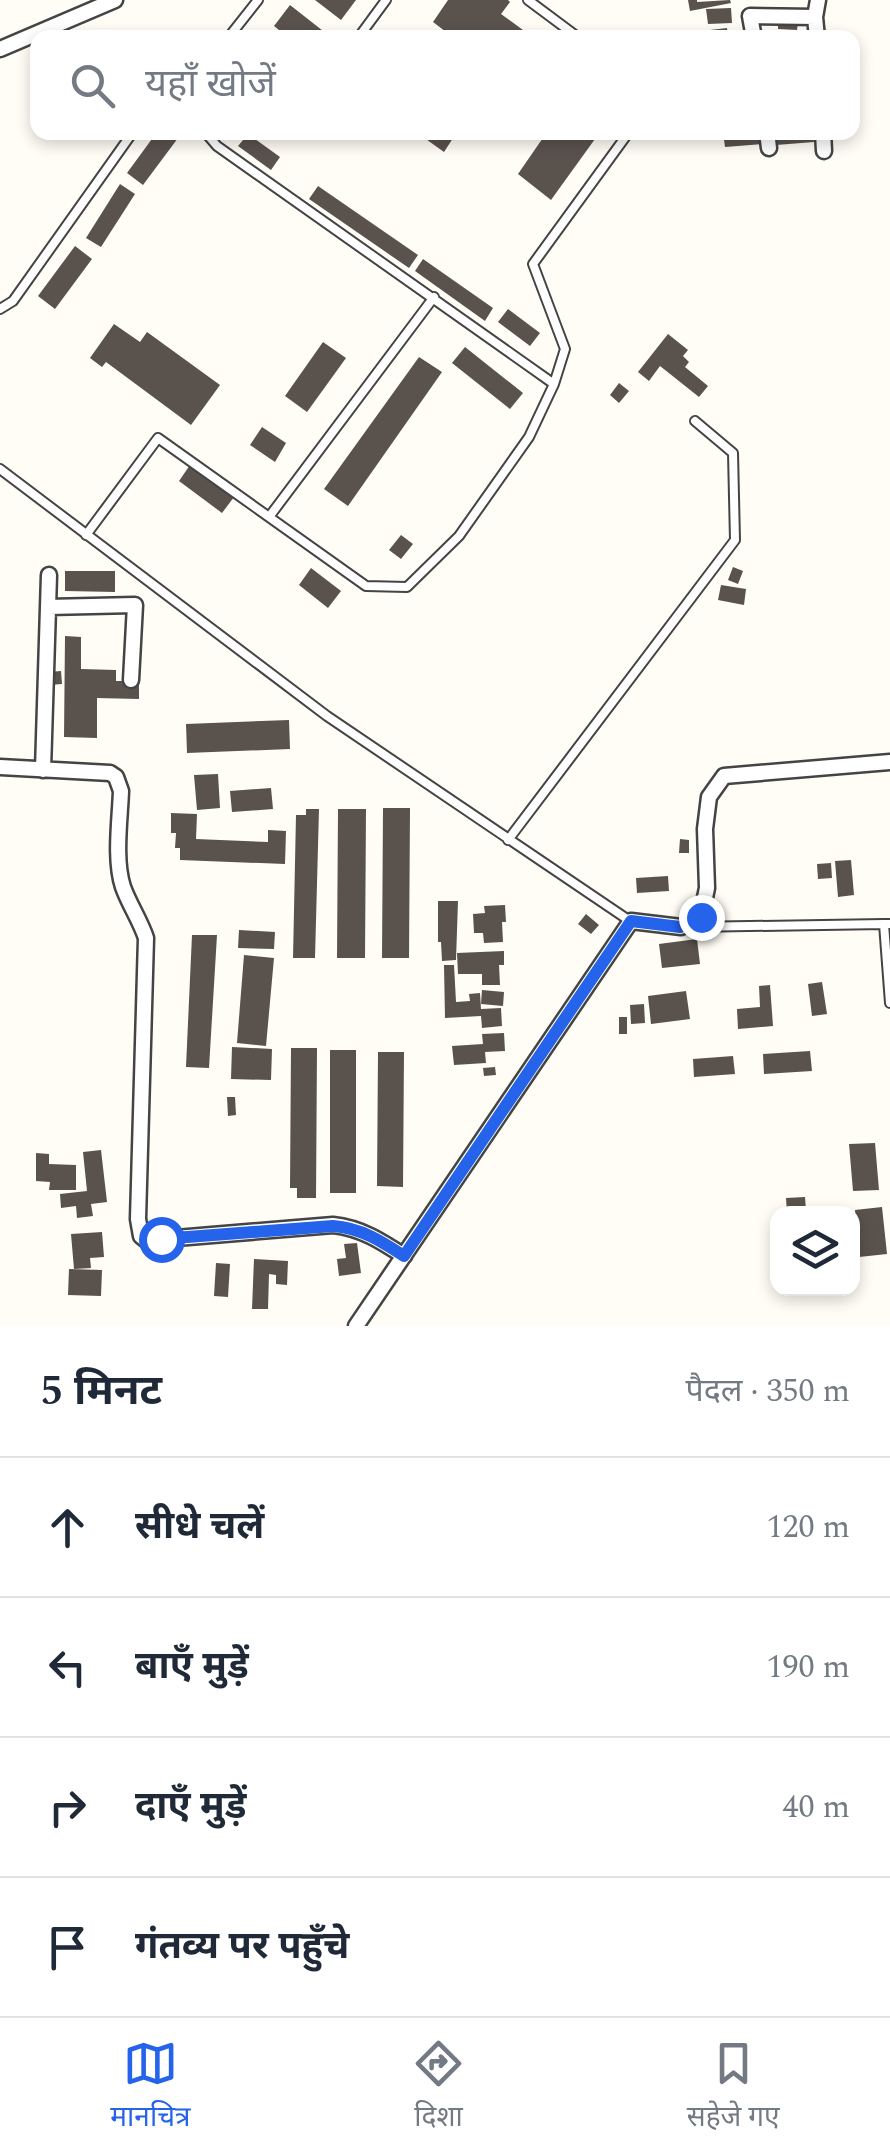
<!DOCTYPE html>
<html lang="hi">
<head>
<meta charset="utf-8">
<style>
	:root { --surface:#fff; --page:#f2f2f3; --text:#1f2937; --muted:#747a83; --line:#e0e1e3; --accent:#2563eb }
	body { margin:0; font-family:Spectral,"Noto Sans Devanagari",serif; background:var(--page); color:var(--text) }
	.controls { position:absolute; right:30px; bottom:30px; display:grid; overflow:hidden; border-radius:20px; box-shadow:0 5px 15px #0003 }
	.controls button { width:90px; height:90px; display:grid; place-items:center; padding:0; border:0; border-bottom:2px solid var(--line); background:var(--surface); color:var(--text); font:50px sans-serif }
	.stop { position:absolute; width:30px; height:30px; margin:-22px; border:8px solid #2563eb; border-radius:50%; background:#fff }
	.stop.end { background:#2563eb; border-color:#fff; box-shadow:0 2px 10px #0008 }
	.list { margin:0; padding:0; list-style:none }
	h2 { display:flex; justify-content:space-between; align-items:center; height:130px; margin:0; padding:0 40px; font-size:42px }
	h2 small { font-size:32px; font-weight:400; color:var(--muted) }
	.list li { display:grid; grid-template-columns:65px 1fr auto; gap:30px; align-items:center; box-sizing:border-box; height:140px; padding:0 40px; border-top:2px solid var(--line) }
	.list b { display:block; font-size:38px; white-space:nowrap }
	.list em { font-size:32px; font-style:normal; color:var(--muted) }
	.icon { flex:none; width:55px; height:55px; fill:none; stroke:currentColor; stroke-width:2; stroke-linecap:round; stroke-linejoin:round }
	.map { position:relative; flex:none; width:890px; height:1326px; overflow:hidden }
	.search { position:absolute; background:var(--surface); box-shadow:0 5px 15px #0003; left:30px; right:30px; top:30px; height:110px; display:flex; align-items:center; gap:25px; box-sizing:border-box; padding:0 35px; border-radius:20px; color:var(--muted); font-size:38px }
	.sheet { height:690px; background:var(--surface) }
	nav { display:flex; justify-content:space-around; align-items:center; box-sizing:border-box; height:140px; border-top:2px solid var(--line); background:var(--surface); font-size:28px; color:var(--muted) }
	nav a { display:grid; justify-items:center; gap:5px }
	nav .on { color:var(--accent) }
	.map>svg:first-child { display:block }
	.building { fill:#5a524d }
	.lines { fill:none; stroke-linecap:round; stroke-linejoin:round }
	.lane-casing { stroke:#444; stroke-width:12 }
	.street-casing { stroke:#444; stroke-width:19 }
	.lane { stroke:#fff; stroke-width:8 }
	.street { stroke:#fff; stroke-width:14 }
	.route { stroke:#2563eb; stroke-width:12 }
</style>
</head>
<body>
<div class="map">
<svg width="890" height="1326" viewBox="0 0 890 1326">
	<rect width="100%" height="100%" fill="#fffdf5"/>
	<path class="building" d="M 315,0 L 356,0 L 341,20 Z
		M 448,0 L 508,0 L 510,2 L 501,14 L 523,30 L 518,38 L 454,38 L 433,22 Z
		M 688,0 L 697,0 L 697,2 L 730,0 L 731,3 L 690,11 Z
		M 290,5 L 332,38 L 289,38 L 274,26 Z
		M 731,8 L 732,23 L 708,24 L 706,9 Z
		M 778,22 L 798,23 L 797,30 L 778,29 Z
		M 727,28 L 728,38 L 711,38 L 710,30 Z
		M 157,132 L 181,134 L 143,185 L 127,173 Z
		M 416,132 L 457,132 L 444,152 Z
		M 547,132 L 600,132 L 551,200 L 518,174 Z
		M 723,132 L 762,132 L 763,144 L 725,147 Z
		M 775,132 L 813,132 L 814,142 L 776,145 Z
		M 248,134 L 280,157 L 271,170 L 238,146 Z
		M 120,184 L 135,194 L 101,247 L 86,238 Z
		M 318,186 L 418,255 L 409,268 L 309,199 Z
		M 75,246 L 92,259 L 55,309 L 38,296 Z
		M 423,259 L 493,308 L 485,321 L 415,271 Z
		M 508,309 L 540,333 L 530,346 L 498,322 Z
		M 114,324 L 140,342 L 147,332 L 220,385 L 191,425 L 106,362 L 102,367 L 90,358 Z
		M 668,334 L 688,350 L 683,356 L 689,362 L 685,367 L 708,386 L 699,397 L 660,366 L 649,381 L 638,372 Z
		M 323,342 L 346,358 L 307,412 L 285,396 Z
		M 465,347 L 523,393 L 510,409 L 452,363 Z
		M 419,357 L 442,372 L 348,506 L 324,489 Z
		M 619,383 L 629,391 L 619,403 L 610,395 Z
		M 262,427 L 286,443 L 275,462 L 250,445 Z
		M 190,465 L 234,497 L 222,513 L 179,481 Z
		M 401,535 L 413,544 L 401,559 L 389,550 Z
		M 733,567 L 743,571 L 738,584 L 728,580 Z
		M 311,568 L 341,591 L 328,608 L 299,585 Z
		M 65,571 L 115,571 L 115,592 L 65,591 Z
		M 721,585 L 746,589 L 744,605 L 718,600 Z
		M 65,636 L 81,637 L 81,669 L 116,670 L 116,681 L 139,681 L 139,699 L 97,698 L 97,738 L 64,737 Z
		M 61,671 L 62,684 L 49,685 L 48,672 Z
		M 289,720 L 290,749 L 187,753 L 186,724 Z
		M 218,774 L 220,808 L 197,810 L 194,775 Z
		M 271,788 L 273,809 L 232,812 L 230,791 Z
		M 383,808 L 410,808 L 409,958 L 382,958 Z
		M 306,809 L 319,809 L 315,958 L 293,958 L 296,815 L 306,815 Z
		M 338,809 L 366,809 L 365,958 L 337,958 Z
		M 171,813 L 197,814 L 196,839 L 268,842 L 268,830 L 286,831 L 285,864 L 180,860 L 180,848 L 175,848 L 176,833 L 171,833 Z
		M 680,839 L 689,840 L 689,853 L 679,853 Z
		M 851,860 L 854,895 L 838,897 L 835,861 Z
		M 831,863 L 832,878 L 818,879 L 817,864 Z
		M 668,876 L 669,891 L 637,893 L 636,878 Z
		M 438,901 L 458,901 L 456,960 L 442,961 L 441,942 L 438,942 Z
		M 505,905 L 506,922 L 502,922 L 503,942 L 484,943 L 483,933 L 474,933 L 473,914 L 485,913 L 484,906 Z
		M 586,914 L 599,925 L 591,934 L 578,924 Z
		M 239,930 L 275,932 L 274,949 L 238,948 Z
		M 192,935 L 217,935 L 209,1068 L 186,1067 Z
		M 697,939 L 700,964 L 662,968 L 659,944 Z
		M 504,951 L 504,965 L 499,965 L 500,985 L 482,985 L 482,974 L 458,974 L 457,953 Z
		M 244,955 L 274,958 L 266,1046 L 237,1043 Z
		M 444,965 L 454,965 L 456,1002 L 470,1001 L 469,994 L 480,993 L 481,1009 L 501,1008 L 502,1026 L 482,1028 L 481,1016 L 445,1018 Z
		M 822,982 L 827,1014 L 812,1016 L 808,984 Z
		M 770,985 L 773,1026 L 738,1029 L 737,1009 L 760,1007 L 759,986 Z
		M 482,990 L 504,992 L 503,1006 L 481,1004 Z
		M 686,991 L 690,1019 L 651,1024 L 648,996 Z
		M 644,1004 L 645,1023 L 631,1024 L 630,1005 Z
		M 619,1017 L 627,1017 L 627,1034 L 619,1034 Z
		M 504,1033 L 505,1051 L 485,1052 L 486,1063 L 454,1065 L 452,1046 L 483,1044 L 482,1034 Z
		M 232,1047 L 272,1049 L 271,1080 L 231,1079 Z
		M 291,1048 L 317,1048 L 316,1198 L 297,1198 L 297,1188 L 290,1188 Z
		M 330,1050 L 356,1050 L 356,1193 L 330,1193 Z
		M 810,1051 L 812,1071 L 764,1074 L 763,1054 Z
		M 378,1052 L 404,1052 L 403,1187 L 377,1186 Z
		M 733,1056 L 735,1074 L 694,1077 L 693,1059 Z
		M 495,1067 L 496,1075 L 484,1076 L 483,1068 Z
		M 227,1097 L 235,1097 L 236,1115 L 228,1116 Z
		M 875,1143 L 879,1190 L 853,1191 L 849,1144 Z
		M 101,1150 L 107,1202 L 91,1204 L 93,1216 L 77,1218 L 76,1206 L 61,1208 L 60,1194 L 87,1191 L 83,1152 Z
		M 36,1153 L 49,1154 L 49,1164 L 76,1165 L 76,1190 L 49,1190 L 50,1182 L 36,1181 Z
		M 805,1197 L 806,1211 L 787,1213 L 786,1198 Z
		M 882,1207 L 887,1254 L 859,1257 L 855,1210 Z
		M 102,1232 L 104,1257 L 90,1258 L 91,1268 L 74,1269 L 71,1234 Z
		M 357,1243 L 361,1273 L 339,1276 L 337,1259 L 346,1258 L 344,1244 Z
		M 254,1259 L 288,1261 L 287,1285 L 276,1284 L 276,1275 L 269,1274 L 268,1309 L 252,1309 Z
		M 216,1263 L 230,1264 L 228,1297 L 214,1296 Z
		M 69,1269 L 102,1270 L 101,1296 L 68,1295 Z"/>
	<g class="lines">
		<g class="lane-casing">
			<path id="lane" d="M 528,0 L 579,38
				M 228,38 L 258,0
				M 358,38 L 386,0
				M 205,132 L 217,146 L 554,384
				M 0,309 L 13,301 L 133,132
				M 0,469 L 327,716 L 630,921
				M 269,517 L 434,297
				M 86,535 L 158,438 L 366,586 L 407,587 L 459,536 L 529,437 L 554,384 L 565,349 L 533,264 L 629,132
				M 508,840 L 735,540 L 733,453 L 695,421
				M 890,924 L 884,924 L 890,1003
				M 689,927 L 884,924"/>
		</g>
		<g class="street-casing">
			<path id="street" d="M 754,38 L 750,16 L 815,17
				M 817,38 L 815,17 L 818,0
				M 0,49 L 115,0
				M 767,132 L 769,148
				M 823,132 L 824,151
				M 48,607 L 135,605 L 131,680
				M 0,767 L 110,773 L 116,777 L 121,791 C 120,819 114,860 123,887 C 129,904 140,920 146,938 L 138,1219 L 141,1236 L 146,1240 L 152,1240 L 333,1225 C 361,1228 381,1241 404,1256
				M 43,770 L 49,575
				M 356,1326 L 631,921 L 681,927 L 701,917 L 707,888 L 705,829 L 709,797 L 724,776 L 890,762"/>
		</g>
		<use href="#lane" class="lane"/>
		<use href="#street" class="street"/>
	</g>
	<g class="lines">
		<path class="route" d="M 161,1239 L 333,1226 C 361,1228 381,1241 404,1256 L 631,921 L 680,927 L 701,917"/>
	</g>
</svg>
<div class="controls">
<button><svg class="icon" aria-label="layers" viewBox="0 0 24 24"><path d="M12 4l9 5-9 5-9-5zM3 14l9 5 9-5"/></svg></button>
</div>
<div class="stop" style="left:161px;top:1239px"></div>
<div class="stop end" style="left:701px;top:917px"></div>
<div class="search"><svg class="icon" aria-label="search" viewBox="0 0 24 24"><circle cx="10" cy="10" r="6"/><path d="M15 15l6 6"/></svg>यहाँ खोजें</div>
</div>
<section class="sheet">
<h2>5 मिनट<small>पैदल · 350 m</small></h2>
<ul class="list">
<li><svg class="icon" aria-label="ahead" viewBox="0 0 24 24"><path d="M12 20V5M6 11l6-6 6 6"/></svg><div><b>सीधे चलें</b></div><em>120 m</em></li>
<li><svg class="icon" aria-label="left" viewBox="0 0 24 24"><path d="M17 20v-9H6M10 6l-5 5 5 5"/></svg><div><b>बाएँ मुड़ें</b></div><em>190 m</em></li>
<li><svg class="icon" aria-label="right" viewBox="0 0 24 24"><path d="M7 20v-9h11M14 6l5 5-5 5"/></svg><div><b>दाएँ मुड़ें</b></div><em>40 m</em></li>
<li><svg class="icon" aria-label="arrive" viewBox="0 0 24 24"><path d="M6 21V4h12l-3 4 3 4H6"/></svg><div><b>गंतव्य पर पहुँचे</b></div></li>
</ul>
</section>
<nav>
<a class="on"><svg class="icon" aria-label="map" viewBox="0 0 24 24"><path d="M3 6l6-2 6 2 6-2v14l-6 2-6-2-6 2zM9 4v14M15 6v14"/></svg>मानचित्र</a>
<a><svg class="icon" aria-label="directions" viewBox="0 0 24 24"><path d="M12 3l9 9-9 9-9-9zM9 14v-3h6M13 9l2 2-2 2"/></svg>दिशा</a>
<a><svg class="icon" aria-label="saved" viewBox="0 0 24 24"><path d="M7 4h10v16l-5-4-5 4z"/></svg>सहेजे गए</a>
</nav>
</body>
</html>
